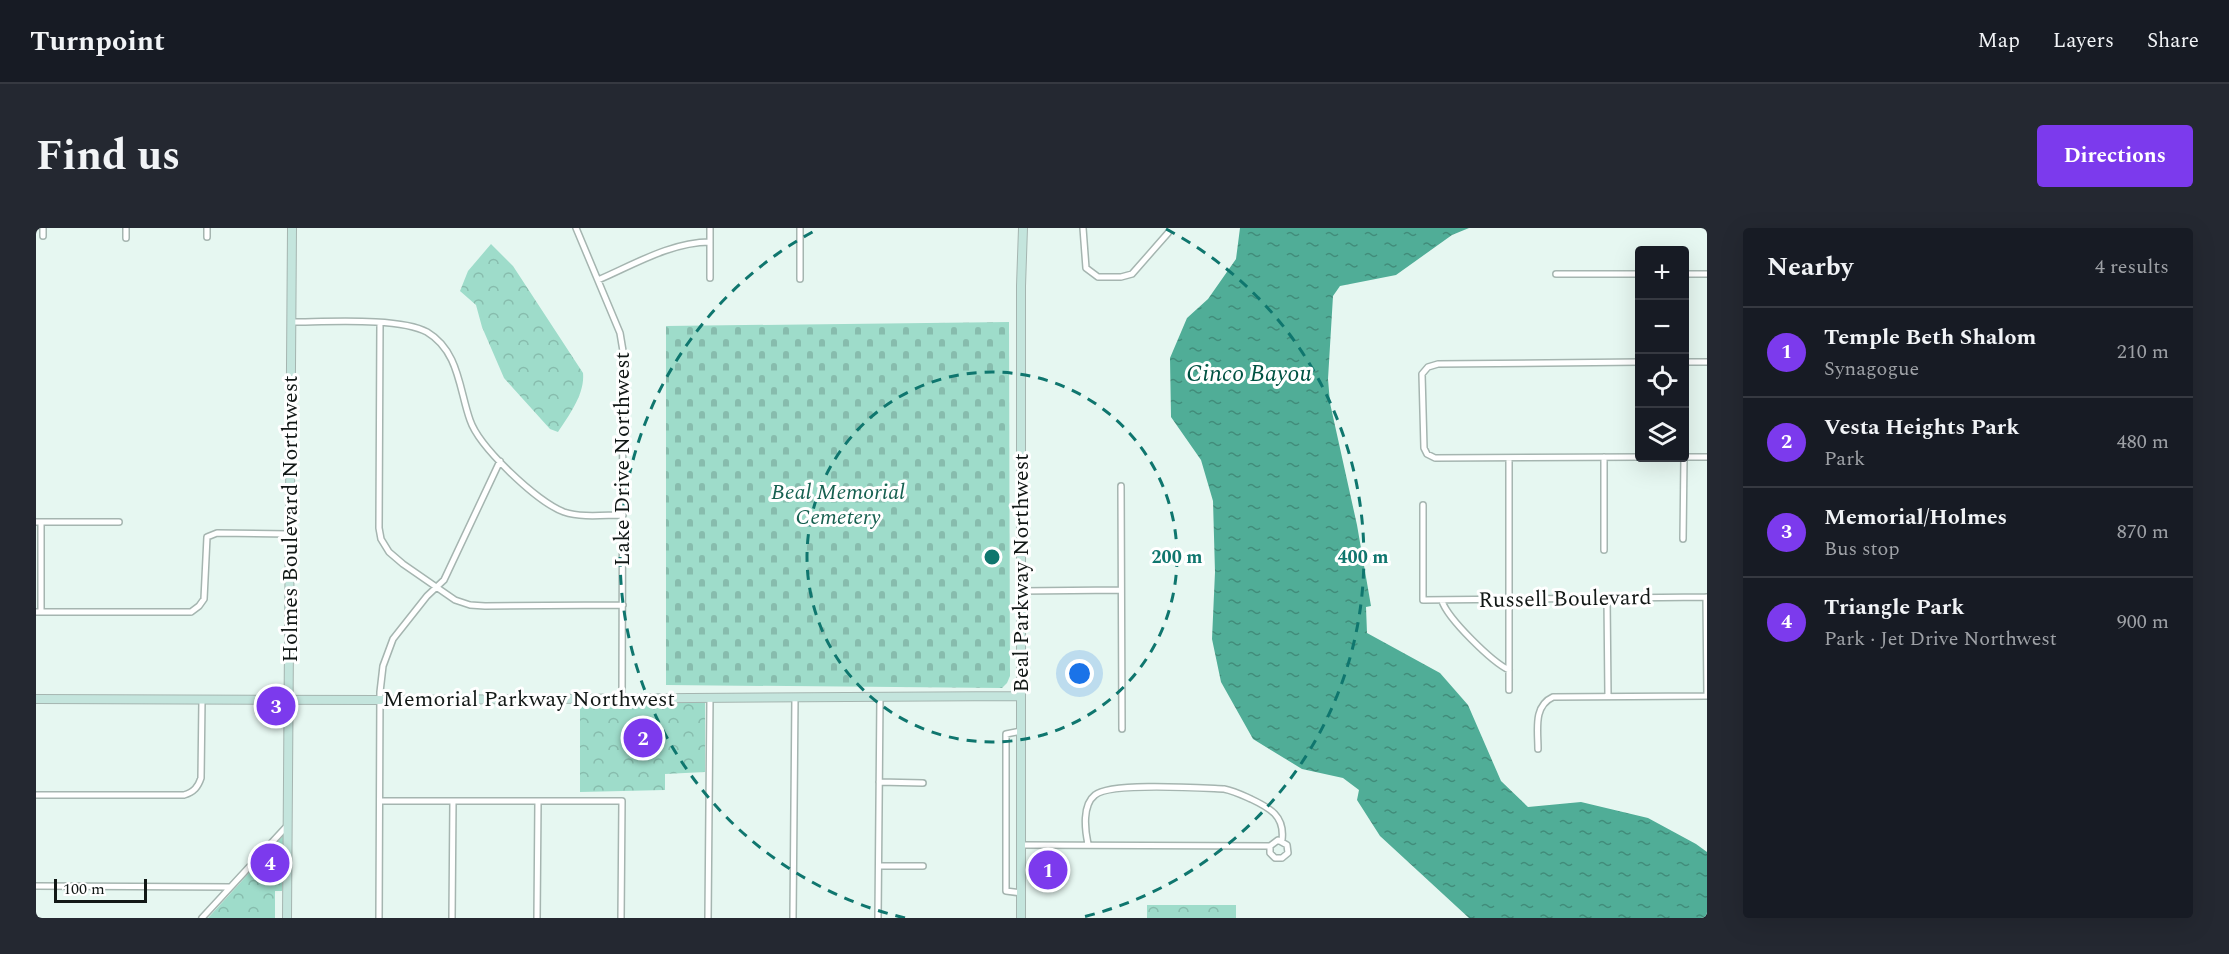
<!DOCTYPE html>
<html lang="en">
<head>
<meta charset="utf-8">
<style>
	:root { --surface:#171b24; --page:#242831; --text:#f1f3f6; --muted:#9ea1a6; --line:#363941; --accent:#7c3aed }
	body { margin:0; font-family:Spectral,serif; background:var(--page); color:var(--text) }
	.controls { position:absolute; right:18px; top:18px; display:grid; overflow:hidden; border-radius:6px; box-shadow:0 6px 24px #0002 }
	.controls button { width:54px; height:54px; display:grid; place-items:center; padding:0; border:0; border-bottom:2px solid var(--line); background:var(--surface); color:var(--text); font:30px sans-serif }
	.scale { position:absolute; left:18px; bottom:15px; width:93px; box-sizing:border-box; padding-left:6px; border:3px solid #121816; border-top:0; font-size:16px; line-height:21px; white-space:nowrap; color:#121816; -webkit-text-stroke:4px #fff; paint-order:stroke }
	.you { position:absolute; left:1044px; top:446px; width:21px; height:21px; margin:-15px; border:4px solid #fff; border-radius:50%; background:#1a73e8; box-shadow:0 0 0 9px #1a73e833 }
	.badge { display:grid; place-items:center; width:39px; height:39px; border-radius:50%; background:var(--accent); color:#fff; font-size:20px; font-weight:700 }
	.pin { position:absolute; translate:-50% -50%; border:3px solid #fff; box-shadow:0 2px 6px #0006 }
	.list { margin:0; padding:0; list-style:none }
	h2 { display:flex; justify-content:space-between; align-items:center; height:78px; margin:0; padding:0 24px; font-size:26px }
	h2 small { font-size:20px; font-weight:400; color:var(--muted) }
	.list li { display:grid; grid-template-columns:39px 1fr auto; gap:18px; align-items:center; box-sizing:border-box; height:90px; padding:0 24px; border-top:2px solid var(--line) }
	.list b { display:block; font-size:22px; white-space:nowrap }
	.list p { margin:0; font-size:20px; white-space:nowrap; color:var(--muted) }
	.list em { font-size:20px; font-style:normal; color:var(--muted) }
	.icon { flex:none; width:33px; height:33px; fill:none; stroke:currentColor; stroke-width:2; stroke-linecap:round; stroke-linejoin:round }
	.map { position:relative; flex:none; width:1671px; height:690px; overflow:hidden; border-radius:6px }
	header { display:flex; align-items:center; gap:36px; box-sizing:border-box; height:84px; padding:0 30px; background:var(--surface); border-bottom:2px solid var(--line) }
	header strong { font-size:28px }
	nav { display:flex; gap:33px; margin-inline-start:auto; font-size:21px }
	.intro { display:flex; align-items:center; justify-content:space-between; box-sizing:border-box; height:144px; padding:0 36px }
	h1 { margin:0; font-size:42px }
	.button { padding:15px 27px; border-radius:6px; background:var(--accent); color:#fff; font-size:21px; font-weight:700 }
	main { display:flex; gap:36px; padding:0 36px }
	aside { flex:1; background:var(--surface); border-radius:6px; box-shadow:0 6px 24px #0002 }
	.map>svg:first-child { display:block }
	.forest { fill:url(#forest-crowns) }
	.cemetery { fill:url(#cemetery-stones) }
	.water { fill:url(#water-ripples) }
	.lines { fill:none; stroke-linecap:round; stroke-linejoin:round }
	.street-casing { stroke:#a5b5b0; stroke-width:8 }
	.secondary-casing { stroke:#a5b5b0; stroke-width:10 }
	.street { stroke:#fff; stroke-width:5 }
	.secondary { stroke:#c4e5dd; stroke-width:8 }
	.ring { fill:none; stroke:#0f766e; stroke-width:3; stroke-dasharray:10 8 }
	.labels { text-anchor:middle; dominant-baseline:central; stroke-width:6; stroke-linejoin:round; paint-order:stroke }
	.street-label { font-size:22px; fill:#121816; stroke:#fff }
	.park-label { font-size:22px; font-style:italic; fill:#166050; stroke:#fff }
	.water-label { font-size:24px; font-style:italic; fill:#005343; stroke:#fff }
	.centre { fill:#0f766e; stroke:#fff; stroke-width:3 }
	.ring-label { font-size:18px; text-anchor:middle; font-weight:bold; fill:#0f766e; stroke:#fff; stroke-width:6; stroke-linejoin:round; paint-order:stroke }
</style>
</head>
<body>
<header>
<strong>Turnpoint</strong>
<nav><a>Map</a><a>Layers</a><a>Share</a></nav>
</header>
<div class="intro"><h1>Find us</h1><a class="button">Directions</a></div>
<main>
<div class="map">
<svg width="1671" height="690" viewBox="0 0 1671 690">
	<defs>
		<pattern id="forest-crowns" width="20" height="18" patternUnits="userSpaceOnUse" patternTransform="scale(1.5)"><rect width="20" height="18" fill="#9edcca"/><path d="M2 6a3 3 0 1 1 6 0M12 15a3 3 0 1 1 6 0" fill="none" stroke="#87bcad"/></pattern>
		<pattern id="cemetery-stones" width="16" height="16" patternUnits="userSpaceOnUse" patternTransform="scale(1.5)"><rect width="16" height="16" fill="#9edcca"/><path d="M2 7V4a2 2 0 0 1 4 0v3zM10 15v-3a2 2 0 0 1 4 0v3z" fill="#87bcad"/></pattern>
		<pattern id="water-ripples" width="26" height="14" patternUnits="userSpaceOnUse" patternTransform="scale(1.5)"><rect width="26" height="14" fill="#50ad97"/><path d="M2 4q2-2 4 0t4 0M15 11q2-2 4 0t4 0" fill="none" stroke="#418c7a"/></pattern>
	</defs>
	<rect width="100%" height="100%" fill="#e6f7f1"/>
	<path class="forest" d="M 455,16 L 477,38 L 547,145 C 549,166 533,187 522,204 L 514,201 L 468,150 L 446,99 L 440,77 L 424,63 L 432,43 Z
		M 669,474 L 669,544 L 629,546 L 629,562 L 544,564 L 544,476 Z
		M 247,608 L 246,663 L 239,663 L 239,690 L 172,690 Z
		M 1111,677 L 1200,677 L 1200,690 L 1111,690 Z"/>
	<path class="cemetery" d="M 973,94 L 974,448 L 971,455 L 966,460 L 630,457 L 630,98 Z"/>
	<path class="water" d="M 1204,0 L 1433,0 L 1416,7 L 1360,47 L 1304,58 L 1297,68 L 1292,151 L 1294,175 L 1321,297 L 1335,378 L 1330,379 L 1331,405 L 1404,445 L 1432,477 L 1465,553 L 1492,579 L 1545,574 L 1612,590 L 1660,616 L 1671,624 L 1671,690 L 1433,690 L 1344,608 L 1321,572 L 1323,562 L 1307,550 L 1266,541 L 1217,511 L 1185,454 L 1176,411 L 1179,344 L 1177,273 L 1165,232 L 1135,189 L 1134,130 L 1151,90 L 1172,71 L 1200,31 Z"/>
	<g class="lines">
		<g class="street-casing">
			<path id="street" d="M 90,0 L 90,10
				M 540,0 L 584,105 L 587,123 L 586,470
				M 674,0 L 674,50
				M 1047,0 L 1050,40 L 1062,49 L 1085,49 L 1096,46 L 1132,5
				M 7,8 L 7,0
				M 171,9 L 171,0
				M 1520,46 L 1604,46
				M 1648,46 L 1671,46
				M 764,51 L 764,0
				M 562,52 C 597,37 635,14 674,14
				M 255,94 C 289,94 364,89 391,104 C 423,123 423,161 434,192 C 443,219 501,274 528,284 C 546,290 568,287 587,287
				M 344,95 L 343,300 L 345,311 L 353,324 L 367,336 L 419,372 L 434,377 L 449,378 L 587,377
				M 1604,134 L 1402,136 L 1392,139 L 1386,146 L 1388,220 L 1391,226 L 1399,230 L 1604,229
				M 1648,134 L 1671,134
				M 1568,229 L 1568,322
				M 1648,229 L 1671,229
				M 1085,258 L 1086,501
				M 1387,277 L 1387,372 L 1671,369
				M 0,294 L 83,294
				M 1647,311 L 1648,230
				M 985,363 L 1085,362
				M 1670,369 L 1671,468
				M 1571,370 L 1572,468
				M 1406,373 C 1412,391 1456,434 1473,442
				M 0,384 L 155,384 L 163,378 L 168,371 L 171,309 L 181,305 L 253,306
				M 5,384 L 5,294
				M 1473,462 L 1473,230
				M 1502,521 C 1502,502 1497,478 1517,469 L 1671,468
				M 843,554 L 887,555
				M 0,567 L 148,567 C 158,564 162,559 165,550 L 166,472
				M 344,573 L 586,573 L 585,690
				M 1052,616 C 1049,602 1046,577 1059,567 C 1074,554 1164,560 1188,561 C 1198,563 1206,567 1215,571 C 1234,580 1249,588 1246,612
				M 985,617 L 1234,618 L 1242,612 L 1251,617 L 1252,625 L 1246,630 L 1239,630 L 1234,625 L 1234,618
				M 843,638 L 887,638
				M 0,658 L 194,659
				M 985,665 L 970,663 L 970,506 L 985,503
				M 166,690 L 251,598
				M 343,690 L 344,464 L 347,438 L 357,411 L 391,368 L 408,352 L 464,233
				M 416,690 L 417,573
				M 501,690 L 502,573
				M 672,690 L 674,470
				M 757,690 L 759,469
				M 842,690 L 844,469"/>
		</g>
		<g class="secondary-casing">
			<path id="secondary" d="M 0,471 L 345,472 L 985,468
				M 251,690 L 256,0
				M 985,690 L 985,58 L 987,0"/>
		</g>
		<use href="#street" class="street"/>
		<use href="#secondary" class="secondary"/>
	</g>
	<g class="ring">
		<circle cx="956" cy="329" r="185"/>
		<path d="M869 690A371 371 0 0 1 782 1M1130 1A371 371 0 0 1 1043 690"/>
	</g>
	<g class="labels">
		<g class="street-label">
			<text transform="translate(586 231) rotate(-90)">Lake Drive Northwest</text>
			<text transform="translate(254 291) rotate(-90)">Holmes Boulevard Northwest</text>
			<text transform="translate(985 345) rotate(-90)">Beal Parkway Northwest</text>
			<text transform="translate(1529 371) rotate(-1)">Russell Boulevard</text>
			<text x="493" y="471">Memorial Parkway Northwest</text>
		</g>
		<g class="park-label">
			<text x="802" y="264">Beal Memorial<tspan x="802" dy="25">Cemetery</tspan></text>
		</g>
		<g class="water-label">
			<text x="1213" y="146">Cinco Bayou</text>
		</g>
	</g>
	<circle cx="956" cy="329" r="9" class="centre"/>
	<g class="ring-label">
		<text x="1141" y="335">200 m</text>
		<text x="1327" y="335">400 m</text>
	</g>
</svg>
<div class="controls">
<button>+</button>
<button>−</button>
<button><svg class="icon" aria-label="locate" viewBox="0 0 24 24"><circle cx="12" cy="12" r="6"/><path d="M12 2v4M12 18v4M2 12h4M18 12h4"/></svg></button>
<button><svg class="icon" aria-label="layers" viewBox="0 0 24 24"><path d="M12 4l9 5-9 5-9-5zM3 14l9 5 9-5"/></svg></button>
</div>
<div class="scale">100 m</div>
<div class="you"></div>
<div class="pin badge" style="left:1012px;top:642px">1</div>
<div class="pin badge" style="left:607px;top:510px">2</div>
<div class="pin badge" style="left:240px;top:478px">3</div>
<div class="pin badge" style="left:234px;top:635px">4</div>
</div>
<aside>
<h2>Nearby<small>4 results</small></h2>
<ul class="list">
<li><span class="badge">1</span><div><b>Temple Beth Shalom</b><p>Synagogue</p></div><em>210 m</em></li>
<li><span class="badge">2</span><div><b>Vesta Heights Park</b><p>Park</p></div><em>480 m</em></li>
<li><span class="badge">3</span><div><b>Memorial/Holmes</b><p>Bus stop</p></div><em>870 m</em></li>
<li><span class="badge">4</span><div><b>Triangle Park</b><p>Park · Jet Drive Northwest</p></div><em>900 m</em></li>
</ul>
</aside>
</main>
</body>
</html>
